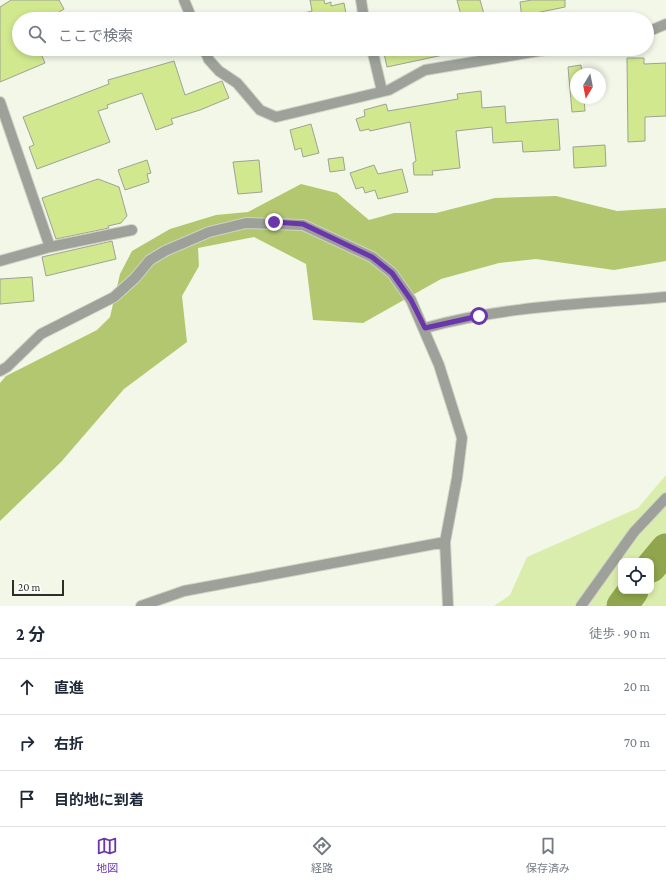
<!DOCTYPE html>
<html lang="ja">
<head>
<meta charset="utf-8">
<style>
	:root { --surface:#fff; --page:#f2f2f3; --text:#1f2937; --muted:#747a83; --line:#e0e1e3; --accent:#6b35ac }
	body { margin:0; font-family:"Crimson Pro","Noto Sans JP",serif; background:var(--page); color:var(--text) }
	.controls { position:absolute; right:12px; bottom:12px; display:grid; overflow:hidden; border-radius:8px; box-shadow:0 2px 6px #0003 }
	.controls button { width:36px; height:36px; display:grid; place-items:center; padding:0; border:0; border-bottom:1px solid var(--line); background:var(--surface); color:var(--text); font:20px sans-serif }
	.compass { position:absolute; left:570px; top:68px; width:36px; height:36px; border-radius:50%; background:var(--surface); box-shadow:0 2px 6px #0003; rotate:190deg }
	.scale { position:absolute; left:12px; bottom:10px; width:52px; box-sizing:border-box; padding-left:4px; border:2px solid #2c2e28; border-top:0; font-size:11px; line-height:14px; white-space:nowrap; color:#2c2e28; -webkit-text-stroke:3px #fff; paint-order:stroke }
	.stop { position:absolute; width:12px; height:12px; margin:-9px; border:3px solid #6b35ac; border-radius:50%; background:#fff }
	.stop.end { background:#6b35ac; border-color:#fff; box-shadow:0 1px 4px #0008 }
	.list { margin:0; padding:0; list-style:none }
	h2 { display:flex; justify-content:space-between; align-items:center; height:52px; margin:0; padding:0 16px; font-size:17px }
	h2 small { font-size:13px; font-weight:400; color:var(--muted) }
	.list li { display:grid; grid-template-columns:26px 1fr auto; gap:12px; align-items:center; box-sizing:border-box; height:56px; padding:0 16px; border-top:1px solid var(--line) }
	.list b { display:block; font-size:15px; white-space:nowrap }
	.list em { font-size:13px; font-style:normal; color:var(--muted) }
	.icon { flex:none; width:22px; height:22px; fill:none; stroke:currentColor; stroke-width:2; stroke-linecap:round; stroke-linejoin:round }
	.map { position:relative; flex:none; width:666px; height:606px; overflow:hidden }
	.search { position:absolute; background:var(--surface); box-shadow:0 2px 6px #0003; left:12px; right:12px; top:12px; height:44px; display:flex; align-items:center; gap:10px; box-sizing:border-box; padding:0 14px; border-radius:22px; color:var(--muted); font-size:15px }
	.sheet { height:220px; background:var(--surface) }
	nav { display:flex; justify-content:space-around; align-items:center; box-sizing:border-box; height:56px; border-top:1px solid var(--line); background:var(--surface); font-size:11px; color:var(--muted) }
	nav a { display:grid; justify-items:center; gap:2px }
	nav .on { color:var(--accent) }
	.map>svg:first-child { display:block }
	.green { fill:#dbedac; fill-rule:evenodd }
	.forest { fill:#b2c76f }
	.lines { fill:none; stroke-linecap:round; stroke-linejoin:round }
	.river { stroke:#90a54d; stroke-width:31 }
	.building { fill:#d1e88f; stroke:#9ea294 }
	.minor-casing { stroke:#cfd3c5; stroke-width:12 }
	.minor { stroke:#9ea09a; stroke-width:10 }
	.route { stroke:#6b35ac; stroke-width:5 }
</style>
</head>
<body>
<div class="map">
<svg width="666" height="606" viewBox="0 0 666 606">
	<rect width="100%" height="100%" fill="#f3f7e8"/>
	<path class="green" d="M 666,475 L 666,606 L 494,606 L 510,595 L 527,557 L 638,508 ZM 621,561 L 651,561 L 651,591 L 621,591 Z"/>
	<path class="forest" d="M 301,184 L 337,193 L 369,220 L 394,213 L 436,213 L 495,198 L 556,196 L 617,211 L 666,208 L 666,261 L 614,270 L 536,259 L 499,263 L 441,279 L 363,323 L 313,320 L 306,264 L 254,237 L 198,248 L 199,266 L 182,296 L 187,342 L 124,389 L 61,462 L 0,521 L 0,383 L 6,376 L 97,330 L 110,317 L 120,274 L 132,251 L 170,229 L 216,215 L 248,212 Z"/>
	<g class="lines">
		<path class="river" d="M 651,567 L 666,549
			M 622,606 L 633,591"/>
	</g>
	<path class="building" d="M 11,0 L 59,0 L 64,9 L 48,19 L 19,19 L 19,49 L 39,49 L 45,63 L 0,82 L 0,7 Z
		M 310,0 L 324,0 L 325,4 L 331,2 L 331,6 L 344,3 L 347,19 L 301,19 L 300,14 L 312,11 Z
		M 457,0 L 480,0 L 484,14 L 462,19 Z
		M 532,0 L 565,0 L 565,7 L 536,13 L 537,17 L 522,19 L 520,2 Z
		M 383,49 L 442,49 L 443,55 L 387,67 Z
		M 627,58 L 644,58 L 644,64 L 666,63 L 666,116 L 645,117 L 645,141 L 628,142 Z
		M 174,61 L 185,95 L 222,81 L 229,98 L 200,110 L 171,119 L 173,124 L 156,130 L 142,93 L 107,105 L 108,108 L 98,111 L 110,142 L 37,169 L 29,147 L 34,145 L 23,117 L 109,84 L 108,80 Z
		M 581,65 L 582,74 L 576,74 L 576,98 L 584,98 L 585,111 L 572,112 L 568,67 Z
		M 481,91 L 482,108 L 505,106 L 506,123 L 558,119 L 560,150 L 523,152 L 522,141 L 493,143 L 492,127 L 456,131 L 460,168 L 432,171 L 433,175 L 414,175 L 413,163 L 416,161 L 410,122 L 370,131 L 369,129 L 360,131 L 356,119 L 365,116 L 364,110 L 386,104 L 388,111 L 458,99 L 457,94 Z
		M 311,124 L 319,153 L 303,157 L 301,148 L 295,150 L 290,130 Z
		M 605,145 L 606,166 L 574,168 L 573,147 Z
		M 343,157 L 345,170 L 330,172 L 328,159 Z
		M 147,160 L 151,173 L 147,174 L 149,182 L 125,190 L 118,170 Z
		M 259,160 L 262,192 L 238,194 L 233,162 Z
		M 374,165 L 378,174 L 402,169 L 408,192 L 378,199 L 375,190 L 365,193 L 363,187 L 356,189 L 350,173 Z
		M 98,179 L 119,187 L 127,216 L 121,223 L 108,226 L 109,228 L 56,239 L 42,198 Z
		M 112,241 L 116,259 L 46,276 L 42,257 Z
		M 32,277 L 34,301 L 0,304 L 0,279 Z"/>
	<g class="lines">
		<g class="minor-casing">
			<path id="minor" d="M 184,0 L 192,19
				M 361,0 L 364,19
				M 647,32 L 666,24
				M 204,49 L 209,60 L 219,71 L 237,83 L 260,110 L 276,117 L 389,90 L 425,70 L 551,49
				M 372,49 L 382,91
				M 0,102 L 50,247
				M 0,261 L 50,247 L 132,230
				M 425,328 C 503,306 585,304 666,297
				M 0,371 L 7,367 L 41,334 L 114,297 L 135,278 L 150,260 L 165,251 L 209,232 L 246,223 L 303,225 L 372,257 L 392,273 L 411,300 L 439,365 L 462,438 L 457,478 L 445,542 L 448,606
				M 141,606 L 184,591 L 445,542
				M 581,606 L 634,532 L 666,498"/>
		</g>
		<use href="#minor" class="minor"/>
	</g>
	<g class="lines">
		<path class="route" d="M 274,222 L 303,224 L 372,257 L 392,273 L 411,300 L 425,328 L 479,316"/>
	</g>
</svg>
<div class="controls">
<button><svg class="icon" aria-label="locate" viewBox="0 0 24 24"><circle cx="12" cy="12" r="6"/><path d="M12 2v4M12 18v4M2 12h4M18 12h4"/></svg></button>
</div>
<svg class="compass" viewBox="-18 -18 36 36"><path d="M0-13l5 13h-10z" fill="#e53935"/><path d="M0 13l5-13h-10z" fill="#747a83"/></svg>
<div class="scale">20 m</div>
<div class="stop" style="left:479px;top:316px"></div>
<div class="stop end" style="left:274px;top:222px"></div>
<div class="search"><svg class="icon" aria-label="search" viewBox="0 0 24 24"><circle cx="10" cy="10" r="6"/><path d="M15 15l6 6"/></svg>ここで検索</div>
</div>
<section class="sheet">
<h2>2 分<small>徒歩 · 90 m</small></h2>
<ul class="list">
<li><svg class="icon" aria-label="ahead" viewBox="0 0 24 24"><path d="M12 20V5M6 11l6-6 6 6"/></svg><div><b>直進</b></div><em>20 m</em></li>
<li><svg class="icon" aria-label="right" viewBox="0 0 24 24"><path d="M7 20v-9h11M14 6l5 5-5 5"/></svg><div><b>右折</b></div><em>70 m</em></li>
<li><svg class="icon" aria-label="arrive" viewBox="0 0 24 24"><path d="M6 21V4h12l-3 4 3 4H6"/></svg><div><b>目的地に到着</b></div></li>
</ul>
</section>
<nav>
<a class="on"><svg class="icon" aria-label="map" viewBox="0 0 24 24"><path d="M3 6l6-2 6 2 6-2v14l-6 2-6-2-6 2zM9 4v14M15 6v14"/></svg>地図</a>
<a><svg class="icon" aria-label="directions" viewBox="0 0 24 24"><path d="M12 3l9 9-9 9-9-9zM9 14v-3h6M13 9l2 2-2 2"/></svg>経路</a>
<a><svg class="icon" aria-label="saved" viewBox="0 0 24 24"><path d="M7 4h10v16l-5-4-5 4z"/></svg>保存済み</a>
</nav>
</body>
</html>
